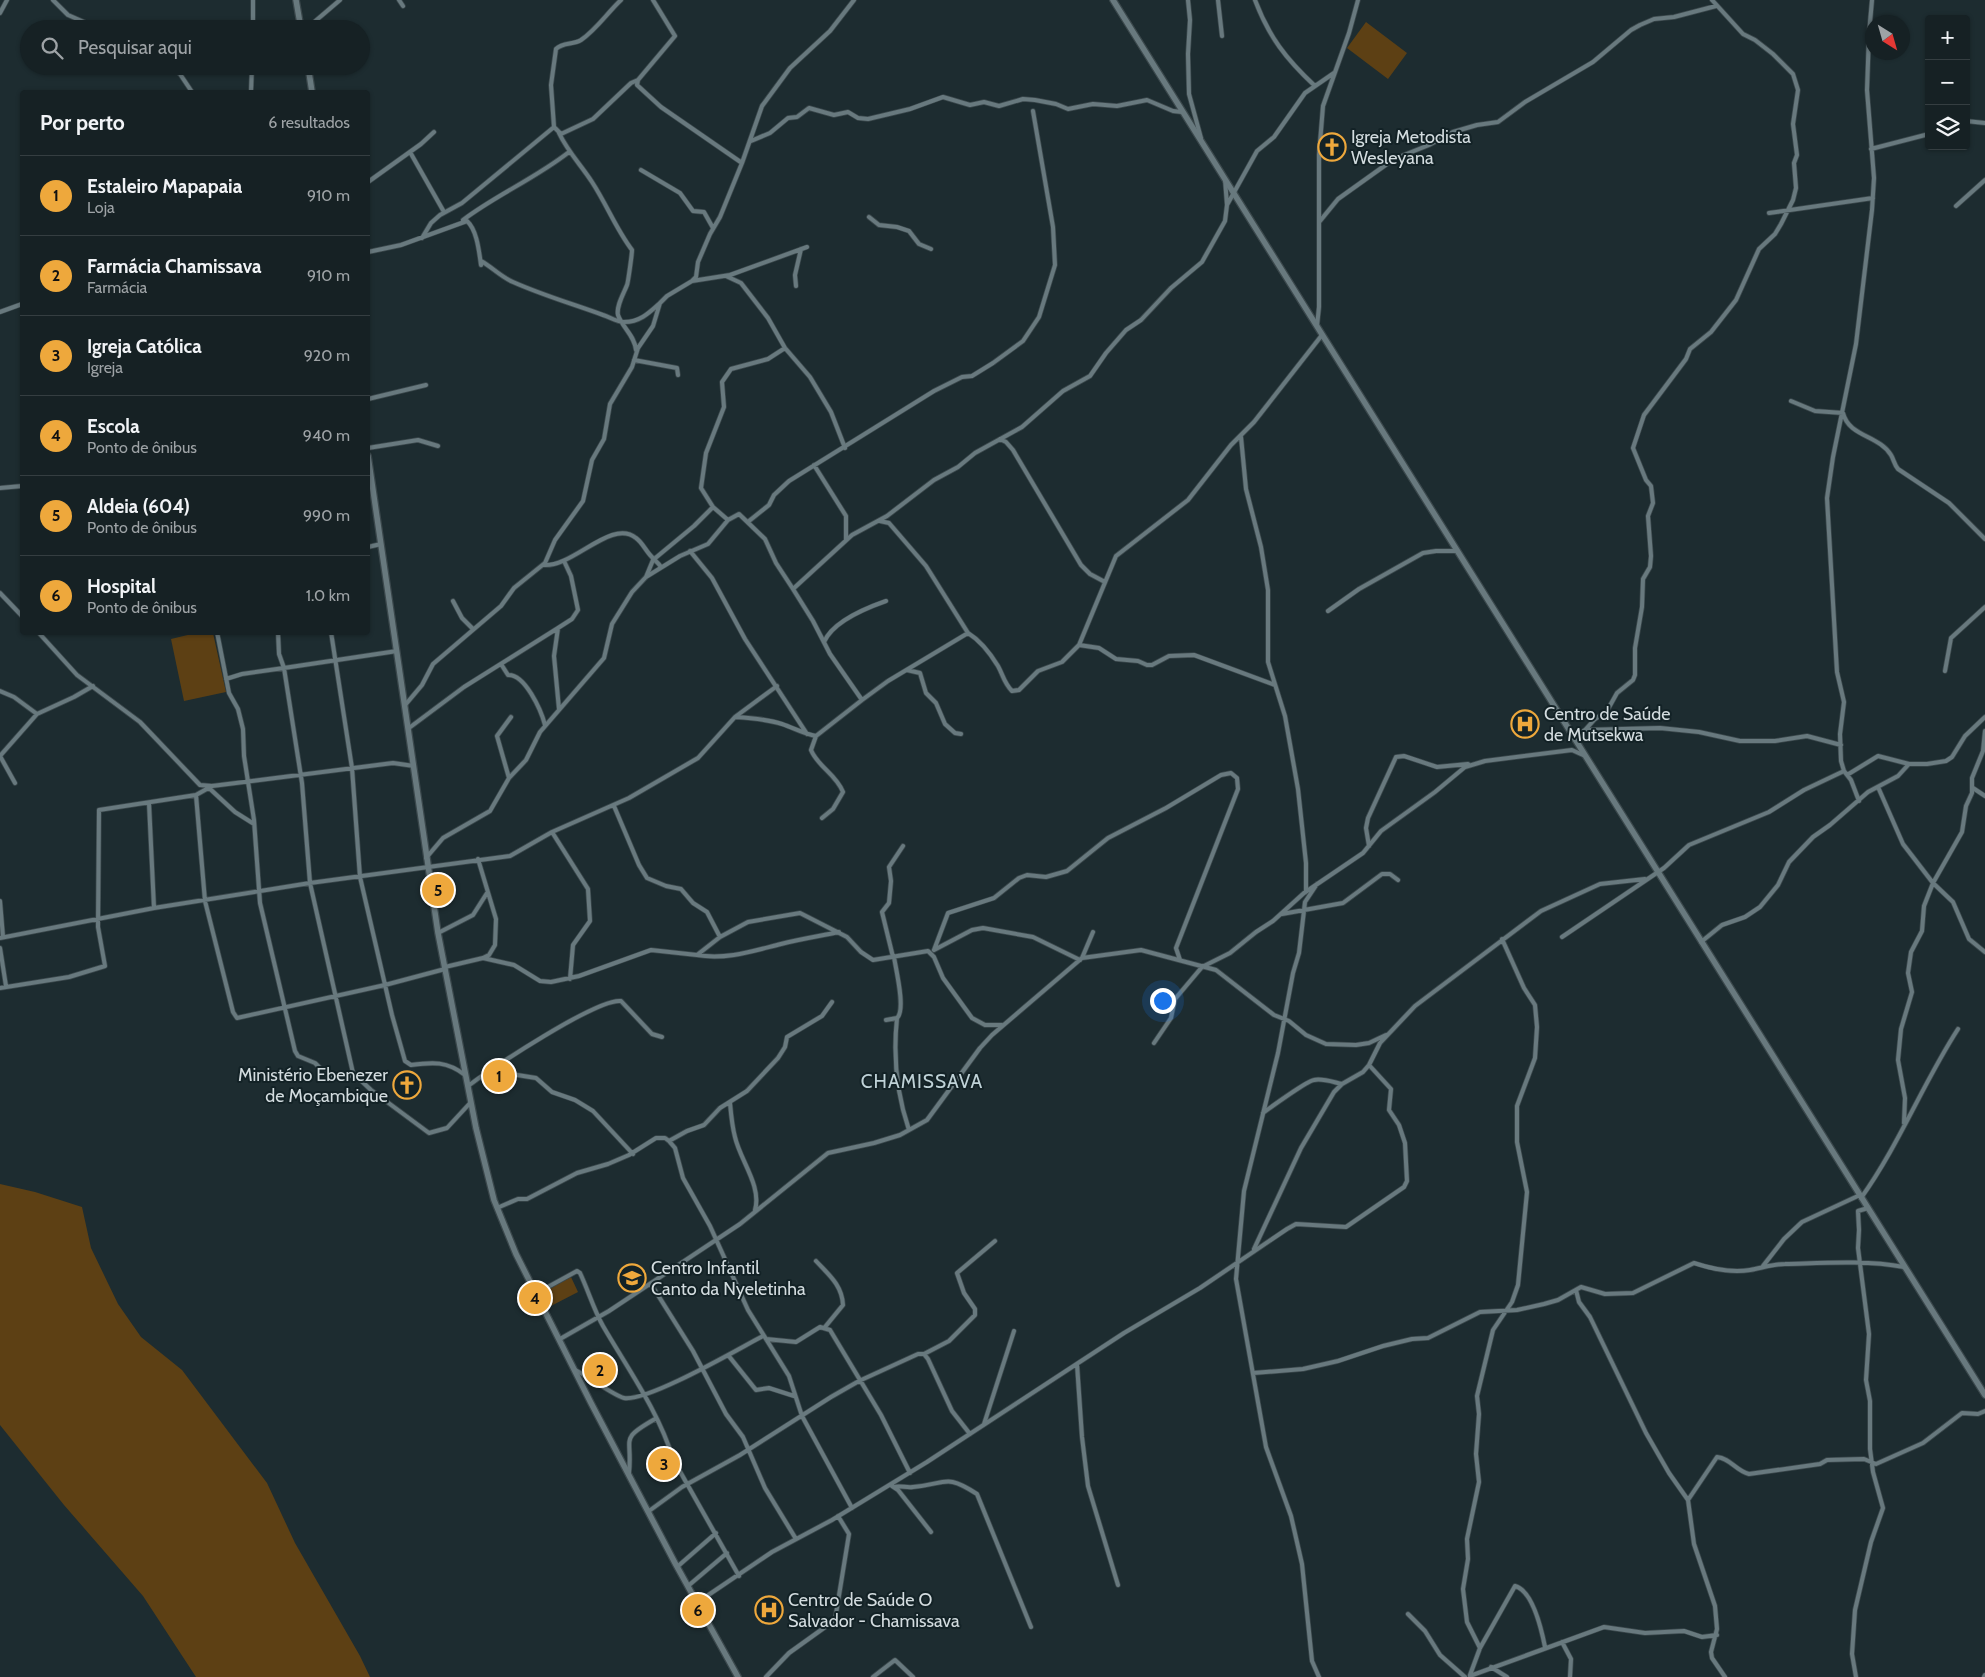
<!DOCTYPE html>
<html lang="pt">
<head>
<meta charset="utf-8">
<style>
	:root { --surface:#162124; --page:#232e31; --text:#f1f3f6; --muted:#9ea3a6; --line:#353e41; --accent:#eea83c }
	body { margin:0; font-family:Cabin,sans-serif; background:var(--page); color:var(--text) }
	.controls { position:absolute; right:15px; top:15px; display:grid; overflow:hidden; border-radius:5px; box-shadow:0 1px 4px #0004 }
	.controls button { width:45px; height:45px; display:grid; place-items:center; padding:0; border:0; border-bottom:1px solid var(--line); background:var(--surface); color:var(--text); font:25px sans-serif }
	.compass { position:absolute; left:1865px; top:15px; width:45px; height:45px; border-radius:50%; background:var(--surface); box-shadow:0 1px 4px #0004; rotate:143deg }
	.you { position:absolute; left:1162px; top:1000px; width:18px; height:18px; margin:-12px; border:4px solid #fff; border-radius:50%; background:#1a73e8; box-shadow:0 0 0 8px #1a73e833 }
	.badge { display:grid; place-items:center; width:32px; height:32px; border-radius:50%; background:var(--accent); color:#111; font-size:16px; font-weight:700 }
	.pin { position:absolute; translate:-50% -50%; border:2px solid #fff; box-shadow:0 1px 5px #0006 }
	.list { margin:0; padding:0; list-style:none }
	h2 { display:flex; justify-content:space-between; align-items:center; height:65px; margin:0; padding:0 20px; font-size:21px }
	h2 small { font-size:16px; font-weight:400; color:var(--muted) }
	.list li { display:grid; grid-template-columns:32px 1fr auto; gap:15px; align-items:center; box-sizing:border-box; height:80px; padding:0 20px; border-top:1px solid var(--line) }
	.list b { display:block; font-size:19px; white-space:nowrap }
	.list p { margin:0; font-size:16px; white-space:nowrap; color:var(--muted) }
	.list em { font-size:16px; font-style:normal; color:var(--muted) }
	.icon { flex:none; width:28px; height:28px; fill:none; stroke:currentColor; stroke-width:2; stroke-linecap:round; stroke-linejoin:round }
	.map { position:relative; flex:none; width:1985px; height:1677px; overflow:hidden }
	.search { position:absolute; background:var(--surface); box-shadow:0 1px 4px #0004; left:20px; top:20px; width:350px; height:55px; display:flex; align-items:center; gap:12px; box-sizing:border-box; padding:0 18px; border-radius:28px; color:var(--muted); font-size:19px }
	.panel { position:absolute; background:var(--surface); box-shadow:0 1px 4px #0004; left:20px; top:90px; width:350px; height:545px; border-radius:5px }
	.map>svg:first-child { display:block }
	.green { fill:#5d4014 }
	.lines { fill:none; stroke-linecap:round; stroke-linejoin:round }
	.street-casing { stroke:#3b484c; stroke-width:5.5 }
	.secondary-casing { stroke:#3b484c; stroke-width:8 }
	.street { stroke:#68797e; stroke-width:4 }
	.secondary { stroke:#68797e; stroke-width:5.5 }
	.labels { text-anchor:middle; dominant-baseline:central; stroke-width:4; stroke-linejoin:round; paint-order:stroke }
	.poi-label { font-size:18px; fill:#d3dcdf; stroke:#132226; text-anchor:start }
	.neighbourhood-label { font-size:19px; letter-spacing:1px; fill:#bfd2d7; stroke:#132226 }
</style>
</head>
<body>
<div class="map">
<svg width="1985" height="1677" viewBox="0 0 1985 1677">
	<rect width="100%" height="100%" fill="#1d2c30"/>
	<path class="green" d="M 1366,22 L 1407,53 L 1388,79 L 1347,48 Z
		M 200,632 L 213,633 L 226,692 L 184,701 L 171,639 Z
		M 0,1184 L 35,1192 L 82,1207 L 91,1248 L 118,1304 L 141,1337 L 182,1370 L 267,1483 L 295,1543 L 360,1656 L 370,1677 L 196,1677 L 143,1596 L 64,1505 L 0,1425 Z
		M 571,1277 L 578,1292 L 549,1307 L 542,1292 Z"/>
	<g class="lines">
		<g class="street-casing">
			<path id="street" d="M 53,0 L 68,15 L 100,29
				M 399,0 L 403,6
				M 621,0 C 608,12 596,30 581,40 C 573,45 563,42 556,49 L 551,85 L 554,127 L 561,134 L 593,119 L 631,83 L 638,80
				M 653,0 L 675,36 L 638,80 L 637,85 L 661,107 L 742,163
				M 1188,0 L 1190,20 L 1188,54 L 1189,94 L 1201,138
				M 1218,0 L 1222,36
				M 1255,0 C 1269,37 1286,59 1315,86
				M 0,13 L 7,0
				M 253,29 L 253,0
				M 306,29 L 340,0
				M 169,66 L 180,74 L 192,92
				M 251,92 L 252,66
				M 1966,121 L 1985,123
				M 559,133 C 568,152 581,165 592,182 C 607,205 616,229 632,250 C 632,254 628,283 627,285 C 624,293 616,306 618,315 C 622,327 635,336 636,350
				M 751,141 L 770,133 L 788,118 L 797,117 L 809,108 L 834,115 L 848,112 L 858,118 L 868,119 L 910,109 L 943,97 L 970,105 L 984,102 L 999,106 L 1023,99 L 1035,100 L 1056,104 L 1068,109 L 1093,104 L 1117,106 L 1147,100 L 1173,111 L 1182,112
				M 1871,149 L 1929,134
				M 410,152 L 444,212
				M 641,170 L 680,193 L 693,211 L 704,212 L 713,228
				M 368,182 L 421,144 L 434,132
				M 1227,205 L 1257,151 L 1274,137 L 1305,93 L 1334,73
				M 1956,206 L 1985,180
				M 1769,213 L 1873,198
				M 869,217 L 879,225 L 897,227 L 909,231 L 919,244 L 931,249
				M 463,220 C 496,195 536,178 569,152
				M 1320,221 L 1338,199 L 1394,159 L 1429,145 L 1453,132 L 1477,125 L 1498,122 L 1525,102 L 1593,62 L 1631,30 L 1640,25 L 1654,19 L 1674,17 L 1716,6
				M 422,238 L 431,223 L 440,215 L 462,203 L 554,127
				M 368,252 L 401,245 L 467,221 C 477,230 479,251 481,265
				M 481,261 C 492,267 501,277 513,282 C 542,295 573,304 603,315 C 610,317 616,322 624,322 C 640,322 649,313 660,303
				M 726,276 L 741,283 L 768,318 L 785,348 L 810,377 L 831,412 L 845,448
				M 692,281 L 730,275 L 807,247
				M 796,286 L 795,275 L 801,249
				M 0,312 L 22,304
				M 1317,326 L 1319,307 L 1319,155 L 1323,106 L 1349,33 L 1358,0
				M 634,360 L 677,368 L 678,375
				M 368,399 L 426,385
				M 1791,401 L 1815,411 L 1843,413 C 1849,437 1879,435 1891,455 C 1894,460 1894,464 1898,469 L 1949,503 L 1985,539
				M 1241,437 L 1246,489 L 1261,547 L 1268,590 L 1268,662 L 1285,716 L 1298,789 L 1306,863 L 1306,891
				M 1000,439 L 1006,442 L 1013,450 L 1081,565 L 1090,574 L 1105,582
				M 368,448 L 418,440 L 438,446
				M 814,465 L 846,516 L 846,540
				M 0,488 L 22,486
				M 728,520 L 713,507 L 701,488 L 706,453 L 724,407 L 722,382 L 731,369 L 768,359 L 785,348
				M 749,521 L 769,505 L 774,495 L 789,481 L 934,391 L 962,377 L 972,376 L 993,363 L 1023,341 L 1039,317 L 1055,265 L 1053,227 L 1033,111
				M 880,521 L 889,523 L 926,566 L 968,633
				M 368,547 L 381,544
				M 690,551 L 712,578 L 745,639 L 807,734
				M 543,565 C 573,568 611,518 636,538 C 642,542 646,551 651,556 C 654,560 658,562 661,567
				M 646,577 L 653,560 L 694,526 L 713,507
				M 0,593 L 22,616
				M 453,601 L 462,618 L 472,628
				M 1328,611 L 1359,589 L 1423,553 L 1436,551 L 1457,551
				M 38,632 L 77,675 L 140,722 L 200,785 L 212,786 L 393,763 L 414,766
				M 217,632 L 229,693 L 238,709 L 243,729 L 244,756 L 254,820 L 260,903 L 295,1051 L 298,1056 L 315,1063 L 329,1077 L 334,1078 L 355,1075
				M 331,632 L 352,768 L 360,877 L 392,1015 L 405,1061 L 411,1065 C 433,1062 447,1061 465,1075
				M 824,642 C 833,621 866,608 886,601
				M 1079,645 L 1099,648 L 1116,659 L 1138,661 L 1147,665 L 1152,665 L 1169,656 L 1194,655 L 1275,685
				M 397,651 L 284,668 L 302,783 L 310,883 L 353,1073 L 371,1090 L 429,1133 L 447,1128 L 471,1102
				M 501,664 L 508,675 C 525,674 541,710 545,725
				M 907,670 L 920,673 L 926,693 L 936,703 L 945,724 L 955,733 L 961,734
				M 1945,671 L 1951,638 L 1985,607
				M 226,679 L 242,674 L 284,668 L 279,654 L 278,632
				M 0,691 L 14,697 L 37,714 L 74,697 L 93,686
				M 862,700 L 888,681 L 968,633 C 981,641 990,653 998,666 C 1003,675 1004,683 1012,691 L 1019,690 L 1038,671 L 1062,662 L 1079,645 L 1116,556 L 1188,500 L 1231,445 L 1254,422 L 1322,335
				M 406,704 L 422,685 L 433,664 L 501,606 L 514,588 L 545,563 L 555,540 L 583,501 L 592,460 L 604,439 L 610,404 L 632,367 L 638,348 L 653,326 L 660,303 L 667,296 L 692,281 L 696,277 L 698,262 L 710,234 L 720,217 L 742,163 L 762,106 L 790,68 L 830,31 L 854,0
				M 559,709 L 554,656 L 558,628 L 572,619 L 578,610 L 571,576 L 564,561
				M 735,717 L 777,686
				M 409,728 L 464,687 L 558,628
				M 1585,730 L 1595,719 L 1607,711 L 1617,693 L 1633,680 L 1635,675 L 1635,648 L 1642,607 L 1643,579 L 1650,567 L 1651,556 L 1648,516 L 1653,503 L 1651,486 L 1646,480 L 1633,448 L 1644,415 L 1686,359 L 1690,349 L 1711,332 L 1736,300 L 1759,249 L 1775,234 L 1781,224 L 1793,200 L 1796,188 L 1794,163 L 1797,155 L 1793,124 L 1798,90 L 1793,74 L 1773,54 L 1755,40 L 1743,34 L 1712,0
				M 816,736 L 811,750 C 818,767 836,774 843,792 L 833,809 L 822,818
				M 1574,737 L 1585,730 L 1660,728 L 1699,732 L 1740,741 L 1775,741 L 1807,736 L 1841,745
				M 1847,775 L 1878,756 L 1909,764 L 1927,764 L 1946,761 L 1952,757 L 1965,736 L 1985,717
				M 509,778 L 497,736 L 511,717
				M 15,783 L 0,756 L 37,714
				M 1878,787 L 1903,844 L 1933,883 L 1953,902 L 1969,939 L 1985,952
				M 209,788 L 235,812 L 254,824
				M 1973,788 L 1985,796
				M 196,795 L 205,901 L 233,1012 L 237,1018 L 385,985 L 445,969
				M 1859,801 L 1851,780 L 1844,771 L 1841,761 L 1840,734 L 1844,702 L 1837,672 L 1827,498 L 1833,457 L 1856,344 L 1872,210 L 1874,178 L 1867,90 L 1869,34 L 1872,0
				M 149,803 L 154,908 L 310,883 L 510,856 L 552,832 L 629,798 L 698,758 L 735,717 C 751,718 767,719 782,724 C 794,728 804,734 816,736 L 862,700 L 830,654 L 813,621 L 793,589 L 852,535 L 887,516 L 934,480 L 958,467 L 975,453 L 1022,427 L 1063,391 L 1090,376 L 1106,353 L 1126,330 L 1141,320 L 1171,288 L 1202,262 L 1225,221 L 1227,205 L 1225,179
				M 614,806 L 639,865 L 647,878 L 666,886 L 681,889 L 693,903 L 707,912 L 720,937
				M 552,832 L 588,889 L 590,921 L 573,945 L 570,979
				M 1369,846 L 1366,828 L 1368,818 L 1396,757 L 1404,756 L 1437,767 L 1468,764
				M 426,858 L 443,838 L 490,811 L 509,778 L 526,760 L 540,732 L 604,658 L 612,624 L 632,592 L 646,577 L 680,556 L 708,544 L 728,520 L 739,514 L 765,539 L 776,563 L 793,589
				M 478,859 L 496,919 L 495,945 L 489,955 L 483,958
				M 1317,884 L 1305,902 L 1299,953 L 1293,973 L 1278,1053 L 1244,1191 L 1236,1279 L 1266,1447 L 1291,1516 L 1302,1564 L 1312,1661 L 1319,1677
				M 0,901 L 3,937
				M 1282,914 L 1343,903 L 1382,874 L 1390,874 L 1398,880
				M 438,933 L 473,915 L 487,893
				M 1562,937 L 1664,868 L 1689,845 L 1769,812 L 1804,790 L 1844,771
				M 0,938 L 154,908
				M 1701,942 L 1722,925 L 1745,917 L 1760,907 L 1778,885 L 1789,862 L 1813,837 L 1830,825 L 1868,792 L 1898,776 L 1909,764
				M 0,948 L 6,986
				M 934,950 L 948,913 L 994,898 L 1019,878 L 1027,875 L 1046,877 L 1067,871 L 1108,838 L 1166,808 L 1221,775 L 1231,773 L 1237,778 L 1238,789 L 1176,948 L 1180,960
				M 934,950 L 972,930 L 983,928 L 1033,937 L 1080,960
				M 697,955 C 726,960 753,951 781,944 C 800,939 820,936 839,932
				M 893,957 L 882,912 L 889,903 L 891,881 L 889,867 L 903,846
				M 1082,958 L 1093,932
				M 445,967 L 483,958 L 514,965 L 540,981 L 551,982 L 579,976 L 651,950 L 697,955 L 720,937 L 748,922 L 800,913 L 847,937 L 861,952 L 873,960 L 928,951 L 934,957 L 943,978 L 972,1018 L 985,1025 L 1002,1025
				M 0,988 L 69,977 L 105,966 L 98,927 L 99,810 L 196,795 L 212,786
				M 897,1018 C 893,1056 897,1095 909,1130
				M 886,1020 L 897,1018 C 906,1010 896,970 894,957
				M 1154,1043 L 1171,1018 L 1175,999 L 1202,967 L 1230,953 L 1256,932 L 1273,921 L 1304,893 L 1363,853 L 1381,831 L 1435,792 L 1465,767 L 1485,761 L 1572,750 L 1583,755
				M 497,1065 L 511,1074 L 536,1078 L 552,1092 L 575,1100 L 593,1111 L 633,1154
				M 468,1086 C 491,1069 597,998 621,1001 L 652,1034 L 662,1037
				M 730,1103 C 731,1114 732,1126 735,1137 C 740,1160 762,1186 755,1210
				M 1263,1113 C 1271,1107 1307,1081 1314,1080 C 1322,1078 1333,1082 1342,1084
				M 1904,1123 L 1905,1098 L 1898,1060 L 1901,1029 L 1912,992 L 1908,973 L 1911,952 L 1922,931 L 1924,906 L 1933,883 L 1962,832 L 1966,806 L 1972,793 L 1972,778 L 1983,751 L 1985,731
				M 669,1141 L 687,1131 L 704,1125 L 720,1108 L 747,1091 L 778,1058 L 785,1047 L 787,1037 L 822,1016 L 832,1002
				M 1861,1198 C 1899,1145 1923,1083 1958,1029
				M 497,1208 L 518,1199 L 527,1199 L 577,1173 L 608,1164 L 629,1155 L 656,1138 L 665,1138 L 669,1141 L 675,1148 L 683,1178 L 710,1226 L 748,1310 L 789,1376 L 802,1416 L 852,1508
				M 1254,1249 L 1301,1148 L 1334,1092 L 1342,1084 L 1363,1072 L 1369,1065 L 1380,1043 L 1415,1006 L 1541,911 L 1600,884 L 1645,879
				M 816,1261 C 829,1275 842,1285 843,1305 L 825,1327
				M 1763,1266 L 1784,1239 L 1802,1222 L 1860,1195
				M 651,1284 L 693,1351 L 726,1414 L 743,1437 L 765,1488 L 796,1539
				M 1576,1290 L 1579,1302 L 1590,1317 L 1646,1433 L 1669,1473 L 1688,1500 L 1694,1544 L 1715,1606 L 1717,1629 L 1711,1652 L 1712,1658 L 1725,1677
				M 537,1293 L 577,1271 L 580,1273 C 588,1290 594,1310 603,1326 C 628,1369 659,1412 673,1459 L 739,1576
				M 560,1339 L 609,1311 L 740,1224 L 828,1153 L 874,1143 L 900,1135 L 927,1120 L 980,1048 L 992,1035 L 1082,958 L 1141,950 L 1216,970 L 1274,1015 L 1289,1021 L 1306,1035 L 1326,1044 L 1356,1045 L 1369,1043 L 1386,1035
				M 766,1339 L 796,1342 L 820,1327 L 830,1330 L 881,1415 L 910,1473
				M 924,1354 L 949,1341 L 975,1315 L 975,1309 L 964,1293 L 957,1273 L 995,1241
				M 728,1355 L 756,1390 L 769,1388 L 794,1396
				M 1077,1364 L 1082,1437 L 1088,1486 L 1118,1585
				M 575,1370 C 586,1375 616,1397 624,1398 C 648,1402 738,1349 763,1336
				M 1253,1373 L 1303,1369 L 1338,1361 L 1383,1346 L 1412,1339 L 1428,1338 L 1480,1312 L 1517,1310 L 1544,1304 L 1558,1300 L 1581,1287 L 1605,1294 L 1633,1293 L 1694,1263 C 1712,1269 1731,1273 1750,1270 C 1762,1268 1772,1264 1785,1264 C 1824,1263 1865,1260 1904,1267
				M 984,1424 L 1014,1331
				M 629,1473 C 633,1437 618,1440 655,1419
				M 892,1486 L 898,1490 L 931,1532
				M 894,1487 C 900,1485 906,1488 913,1487 C 947,1484 945,1473 977,1494 L 1031,1627
				M 1688,1500 L 1717,1457 C 1730,1458 1736,1471 1749,1474 L 1820,1464 L 1827,1460 L 1864,1459 L 1876,1464 L 1923,1443 L 1962,1413 L 1978,1414 L 1985,1411
				M 649,1511 L 682,1487 L 740,1455 L 831,1397 L 859,1381 L 918,1354 L 924,1354 L 928,1359 L 952,1411 L 970,1434
				M 677,1567 L 716,1533
				M 688,1586 L 727,1553
				M 698,1602 L 772,1552 L 832,1520 L 927,1462 L 1124,1333 L 1200,1288 L 1287,1229 L 1296,1224 L 1346,1227 L 1404,1187 L 1407,1181 L 1405,1143 L 1399,1125 L 1389,1110 L 1391,1089 L 1369,1065
				M 1408,1614 L 1425,1631 L 1440,1655 L 1465,1677
				M 1562,1642 L 1571,1659 L 1570,1677
				M 1480,1648 L 1467,1622 L 1463,1589 L 1468,1559 L 1467,1539 L 1479,1482 L 1476,1454 L 1479,1414 L 1477,1396 L 1493,1330 L 1512,1302 L 1518,1285 L 1527,1192 L 1517,1142 L 1517,1106 L 1535,1058 L 1537,1027 L 1535,1005 L 1524,988 L 1502,939
				M 1491,1667 L 1507,1677
				M 1470,1675 L 1480,1648 L 1515,1586 C 1533,1591 1542,1632 1545,1647
				M 1470,1676 L 1604,1627 L 1645,1633 L 1684,1631 L 1702,1637 L 1717,1635
				M 766,1677 L 789,1653 L 835,1620 L 849,1534 L 838,1516
				M 873,1677 L 895,1660 L 913,1677
				M 1856,1677 L 1852,1654 L 1855,1610 L 1871,1542 L 1883,1508 L 1873,1472 L 1870,1449 L 1870,1401 L 1866,1380 L 1869,1334 L 1858,1248 L 1859,1230 L 1858,1211 L 1868,1208
				M 1984,1677 L 1985,1675"/>
		</g>
		<g class="secondary-casing">
			<path id="secondary" d="M 296,0 L 301,29
				M 1113,0 L 1985,1395
				M 308,66 L 312,92
				M 368,456 L 438,933 L 476,1128 L 494,1200 L 516,1254 L 591,1403 L 675,1563 L 738,1677"/>
		</g>
		<use href="#street" class="street"/>
		<use href="#secondary" class="secondary"/>
	</g>
	<defs>
		<g id="church-ring" transform="scale(1.4375)"><circle r="9.5" fill="#132226" stroke="#eea83c" stroke-width="1.5"/><path d="M-1.2-6h2.4v3.5h3.3v2.4h-3.3V6h-2.4V-.1h-3.3v-2.4h3.3Z" fill="#eea83c"/></g>
		<g id="hospital-ring" transform="scale(1.4375)"><circle r="9.5" fill="#132226" stroke="#eea83c" stroke-width="1.5"/><path d="M-5-5h3v3.5h4V-5h3V5h-3V1.5h-4V5h-3Z" fill="#eea83c"/></g>
		<g id="school-ring" transform="scale(1.4375)"><circle r="9.5" fill="#132226" stroke="#eea83c" stroke-width="1.5"/><path d="M0-5L7-2L0 1L-7-2ZM-4 1L0 2.5L4 1V4Q0 6-4 4Z" fill="#eea83c"/></g>
	</defs>
	<g fill-rule="evenodd">
		<use href="#church-ring" x="1332" y="147"/>
		<use href="#hospital-ring" x="1525" y="724"/>
		<use href="#church-ring" x="407" y="1085"/>
		<use href="#school-ring" x="632" y="1278"/>
		<use href="#hospital-ring" x="769" y="1610"/>
	</g>
	<g class="labels">
		<g class="poi-label">
			<text x="1351" y="137">Igreja Metodista<tspan x="1351" dy="21">Wesleyana</tspan></text>
			<text x="1544" y="714">Centro de Saúde<tspan x="1544" dy="21">de Mutsekwa</tspan></text>
			<text x="388" y="1075" text-anchor="end">Ministério Ebenezer<tspan x="388" dy="21">de Moçambique</tspan></text>
			<text x="651" y="1268">Centro Infantil<tspan x="651" dy="21">Canto da Nyeletinha</tspan></text>
			<text x="788" y="1600">Centro de Saúde O<tspan x="788" dy="21">Salvador - Chamissava</tspan></text>
		</g>
		<g class="neighbourhood-label">
			<text x="922" y="1081">CHAMISSAVA</text>
		</g>
	</g>
</svg>
<div class="controls">
<button>+</button>
<button>−</button>
<button><svg class="icon" aria-label="layers" viewBox="0 0 24 24"><path d="M12 4l9 5-9 5-9-5zM3 14l9 5 9-5"/></svg></button>
</div>
<svg class="compass" viewBox="-18 -18 36 36"><path d="M0-13l5 13h-10z" fill="#e53935"/><path d="M0 13l5-13h-10z" fill="#9ea3a6"/></svg>
<div class="you"></div>
<div class="pin badge" style="left:499px;top:1076px">1</div>
<div class="pin badge" style="left:600px;top:1370px">2</div>
<div class="pin badge" style="left:664px;top:1464px">3</div>
<div class="pin badge" style="left:535px;top:1298px">4</div>
<div class="pin badge" style="left:438px;top:890px">5</div>
<div class="pin badge" style="left:698px;top:1610px">6</div>
<div class="search"><svg class="icon" aria-label="search" viewBox="0 0 24 24"><circle cx="10" cy="10" r="6"/><path d="M15 15l6 6"/></svg>Pesquisar aqui</div>
<section class="panel">
<h2>Por perto<small>6 resultados</small></h2>
<ul class="list">
<li><span class="badge">1</span><div><b>Estaleiro Mapapaia</b><p>Loja</p></div><em>910 m</em></li>
<li><span class="badge">2</span><div><b>Farmácia Chamissava</b><p>Farmácia</p></div><em>910 m</em></li>
<li><span class="badge">3</span><div><b>Igreja Católica</b><p>Igreja</p></div><em>920 m</em></li>
<li><span class="badge">4</span><div><b>Escola</b><p>Ponto de ônibus</p></div><em>940 m</em></li>
<li><span class="badge">5</span><div><b>Aldeia (604)</b><p>Ponto de ônibus</p></div><em>990 m</em></li>
<li><span class="badge">6</span><div><b>Hospital</b><p>Ponto de ônibus</p></div><em>1.0 km</em></li>
</ul>
</section>
</div>
</body>
</html>
